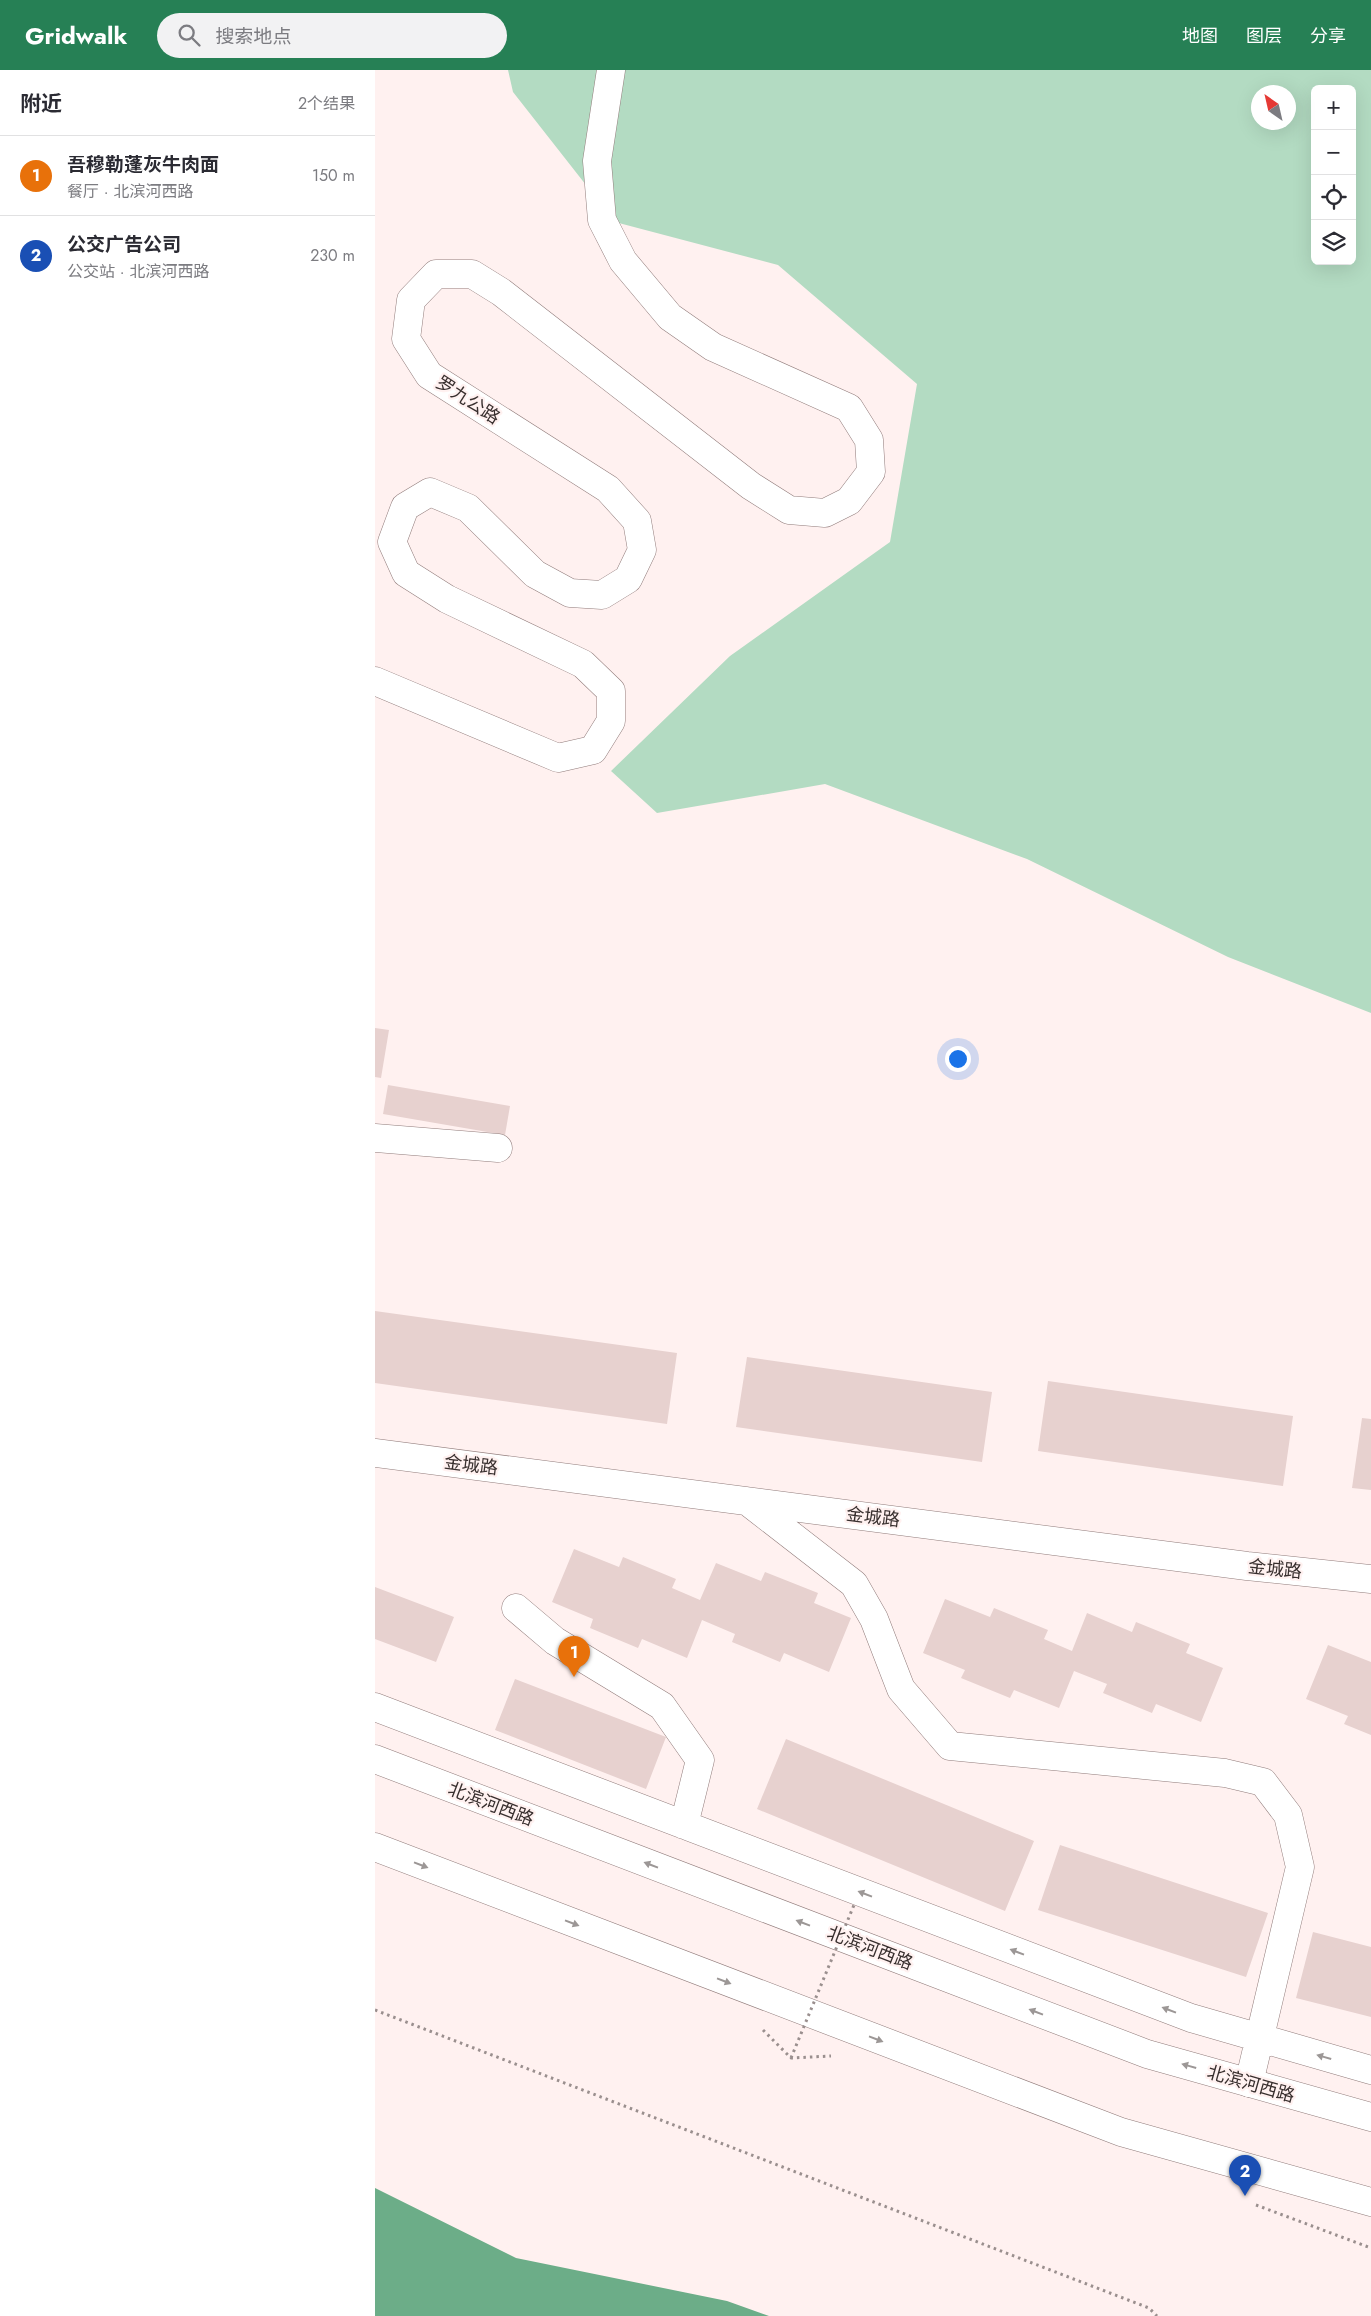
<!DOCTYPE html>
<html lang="zh">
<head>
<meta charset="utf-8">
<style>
	:root { --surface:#fff; --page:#f2f2f3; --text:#2b2b33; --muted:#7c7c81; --line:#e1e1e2; --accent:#268055 }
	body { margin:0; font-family:Jost,"Noto Sans SC",sans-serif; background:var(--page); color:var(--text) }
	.controls { position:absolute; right:15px; top:15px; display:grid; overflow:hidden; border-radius:8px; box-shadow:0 5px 20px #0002 }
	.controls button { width:45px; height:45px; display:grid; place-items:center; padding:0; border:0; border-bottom:1px solid var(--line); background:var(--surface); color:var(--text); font:25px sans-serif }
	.compass { position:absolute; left:876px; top:15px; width:45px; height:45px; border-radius:50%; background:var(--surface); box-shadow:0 5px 20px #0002; rotate:326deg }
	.you { position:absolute; left:582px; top:988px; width:18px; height:18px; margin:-12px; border:4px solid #fff; border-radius:50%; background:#1a73e8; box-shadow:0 0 0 8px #1a73e833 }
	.badge { display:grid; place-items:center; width:32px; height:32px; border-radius:50%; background:var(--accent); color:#fff; font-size:16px; font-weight:700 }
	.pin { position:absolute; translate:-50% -41px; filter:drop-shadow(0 1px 2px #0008) }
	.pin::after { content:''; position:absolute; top:26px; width:18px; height:15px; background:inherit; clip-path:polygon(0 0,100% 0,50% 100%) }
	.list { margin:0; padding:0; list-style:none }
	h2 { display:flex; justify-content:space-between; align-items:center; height:65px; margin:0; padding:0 20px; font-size:21px }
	h2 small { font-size:16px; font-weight:400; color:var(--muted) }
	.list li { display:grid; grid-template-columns:32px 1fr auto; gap:15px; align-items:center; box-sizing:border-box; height:80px; padding:0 20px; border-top:1px solid var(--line) }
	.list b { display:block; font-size:19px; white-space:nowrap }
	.list p { margin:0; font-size:16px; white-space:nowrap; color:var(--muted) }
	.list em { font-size:16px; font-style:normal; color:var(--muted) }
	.icon { flex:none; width:28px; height:28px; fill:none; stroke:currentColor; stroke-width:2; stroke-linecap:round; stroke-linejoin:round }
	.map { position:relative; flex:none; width:996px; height:2246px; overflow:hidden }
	header { display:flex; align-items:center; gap:30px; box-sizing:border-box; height:70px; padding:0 25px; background:var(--accent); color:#fff }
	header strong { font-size:24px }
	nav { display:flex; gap:28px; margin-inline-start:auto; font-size:18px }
	.search { width:350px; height:45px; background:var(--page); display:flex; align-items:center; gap:12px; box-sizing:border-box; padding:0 18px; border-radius:28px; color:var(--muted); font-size:19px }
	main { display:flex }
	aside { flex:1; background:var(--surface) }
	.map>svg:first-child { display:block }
	.green { fill:#b3dbc2; fill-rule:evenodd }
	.water { fill:#6cad88 }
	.building { fill:#e7d1cf }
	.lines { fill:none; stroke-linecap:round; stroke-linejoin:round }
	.minor-casing { stroke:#917c7b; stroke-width:29 }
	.major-casing { stroke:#917c7b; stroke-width:29 }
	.path { stroke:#9a8f8e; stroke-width:3; stroke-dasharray:2.5 4; stroke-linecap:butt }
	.minor { stroke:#fff; stroke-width:28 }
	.major { stroke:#fff; stroke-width:28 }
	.path-bridge { stroke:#9a8f8e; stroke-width:3; stroke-dasharray:2.5 4; stroke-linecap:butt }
	.oneway { fill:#9c9796 }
	.labels { text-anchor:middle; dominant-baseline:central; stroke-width:4.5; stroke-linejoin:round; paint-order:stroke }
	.street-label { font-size:18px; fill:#382f2e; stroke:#fff1f0 }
</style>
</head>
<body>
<header>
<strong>Gridwalk</strong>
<div class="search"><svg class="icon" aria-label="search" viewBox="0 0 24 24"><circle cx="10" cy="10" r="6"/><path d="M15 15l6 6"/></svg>搜索地点</div>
<nav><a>地图</a><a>图层</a><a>分享</a></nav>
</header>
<main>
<aside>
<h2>附近<small>2个结果</small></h2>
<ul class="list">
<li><span class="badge" style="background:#e8710a">1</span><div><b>吾穆勒蓬灰牛肉面</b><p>餐厅 · 北滨河西路</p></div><em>150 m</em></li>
<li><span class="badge" style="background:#1a4fb4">2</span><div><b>公交广告公司</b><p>公交站 · 北滨河西路</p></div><em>230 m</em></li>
</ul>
</aside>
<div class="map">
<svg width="996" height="2246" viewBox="0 0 996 2246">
	<rect width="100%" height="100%" fill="#fff1f0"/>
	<path class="green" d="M 133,0 L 996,0 L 996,943 L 853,887 L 652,789 L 450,714 L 282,743 L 236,701 L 355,586 L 515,472 L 542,314 L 403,195 L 240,152 L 138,22 ZM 940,19 L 977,19 L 977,191 L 940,191 ZM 884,22 L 914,22 L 914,52 L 884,52 Z"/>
	<path class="water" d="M 0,2118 L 141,2188 L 352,2231 L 394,2246 L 0,2246 Z"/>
	<path class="building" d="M 0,958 L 14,960 L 6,1008 L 0,1007 Z
		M 13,1015 L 135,1036 L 130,1065 L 8,1044 Z
		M 0,1241 L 302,1283 L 292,1354 L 0,1313 Z
		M 372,1287 L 617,1322 L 607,1392 L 361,1357 Z
		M 673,1311 L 918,1346 L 908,1416 L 663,1381 Z
		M 987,1348 L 996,1349 L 996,1420 L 977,1418 Z
		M 199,1479 L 244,1497 L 248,1487 L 301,1509 L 297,1518 L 325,1530 L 341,1493 L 386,1511 L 390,1502 L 443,1523 L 439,1533 L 476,1548 L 454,1602 L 409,1583 L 405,1592 L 357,1572 L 360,1564 L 327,1550 L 312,1588 L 267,1569 L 263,1578 L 215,1558 L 218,1549 L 177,1532 Z
		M 0,1517 L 79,1547 L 61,1592 L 0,1569 Z
		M 570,1529 L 615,1547 L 619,1538 L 673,1560 L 669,1569 L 697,1581 L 712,1543 L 757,1562 L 761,1552 L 815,1574 L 811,1583 L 848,1598 L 826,1652 L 781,1634 L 777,1643 L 728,1623 L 732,1614 L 699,1601 L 684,1638 L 639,1620 L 635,1628 L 586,1608 L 590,1600 L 548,1583 Z
		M 953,1575 L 996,1592 L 996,1665 L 969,1654 L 973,1646 L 931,1629 Z
		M 140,1609 L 291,1667 L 271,1719 L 120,1660 Z
		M 411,1669 L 659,1771 L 630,1841 L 382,1739 Z
		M 685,1775 L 893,1843 L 871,1907 L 663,1840 Z
		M 938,1862 L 996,1877 L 996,1947 L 921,1928 Z"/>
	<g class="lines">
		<g class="minor-casing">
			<path id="minor" d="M 0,611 L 183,688 L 218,680 L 236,651 L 236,621 L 208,594 L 72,529 L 31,503 L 17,472 L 30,437 L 55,422 L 93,438 L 160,504 L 195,523 L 227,525 L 253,509 L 267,480 L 262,451 L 233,419 L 54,305 L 31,269 L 36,230 L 61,204 L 97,204 L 126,222 L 376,416 L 414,440 L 450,443 L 474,431 L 496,402 L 494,370 L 474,338 L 338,277 L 295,247 L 248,191 L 227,150 L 222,91 L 236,0
				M 0,1068 L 123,1078
				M 0,1383 L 872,1496 L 996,1509
				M 372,1431 L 479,1514 L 499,1549 L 526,1619 L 575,1676 L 850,1703 L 888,1712 L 913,1745 L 925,1797 L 874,2013
				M 141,1538 L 180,1571 L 287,1636 L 325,1690 L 309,1755
				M 0,1637 L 816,1948 L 996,2000"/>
		</g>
		<g class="major-casing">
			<path id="major" d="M 0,1689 L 772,1984 L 996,2047
				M 0,1777 L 746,2062 L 996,2132"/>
		</g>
		<path class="path" d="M 0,1940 L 774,2238 L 782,2246
			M 388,1960 L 416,1988 L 456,1986
			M 881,2135 L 996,2178"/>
		<use href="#minor" class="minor"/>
		<use href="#major" class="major"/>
		<path class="path-bridge" d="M 416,1988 L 479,1835"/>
	</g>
	<defs><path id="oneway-solid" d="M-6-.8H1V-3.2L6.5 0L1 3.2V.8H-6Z" transform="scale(1.25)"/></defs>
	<g class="oneway">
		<use href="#oneway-solid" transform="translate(46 1795) rotate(21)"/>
		<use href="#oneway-solid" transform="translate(276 1795) rotate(-159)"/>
		<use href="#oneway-solid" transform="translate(490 1824) rotate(-159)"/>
		<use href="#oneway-solid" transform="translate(197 1853) rotate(21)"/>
		<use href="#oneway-solid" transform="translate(428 1853) rotate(-159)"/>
		<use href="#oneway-solid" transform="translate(642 1882) rotate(-159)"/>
		<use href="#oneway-solid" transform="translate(349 1911) rotate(21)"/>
		<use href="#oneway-solid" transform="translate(794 1940) rotate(-159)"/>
		<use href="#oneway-solid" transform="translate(661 1942) rotate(-159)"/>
		<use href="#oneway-solid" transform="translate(501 1969) rotate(21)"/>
		<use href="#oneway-solid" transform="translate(949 1987) rotate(-164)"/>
		<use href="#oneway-solid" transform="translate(814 1996) rotate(-164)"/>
	</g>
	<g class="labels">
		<g class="street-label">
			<text transform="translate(93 330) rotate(33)">罗九公路</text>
			<text transform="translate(96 1395) rotate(7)">金城路</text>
			<text transform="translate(498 1447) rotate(7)">金城路</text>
			<text transform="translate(900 1499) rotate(6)">金城路</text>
			<text transform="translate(116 1734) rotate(21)">北滨河西路</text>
			<text transform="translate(495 1878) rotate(21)">北滨河西路</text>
			<text transform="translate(876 2014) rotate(16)">北滨河西路</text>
		</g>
	</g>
</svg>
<div class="controls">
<button>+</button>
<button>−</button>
<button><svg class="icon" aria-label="locate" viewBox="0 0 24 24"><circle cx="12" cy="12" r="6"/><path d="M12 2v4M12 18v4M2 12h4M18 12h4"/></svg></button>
<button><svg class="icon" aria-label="layers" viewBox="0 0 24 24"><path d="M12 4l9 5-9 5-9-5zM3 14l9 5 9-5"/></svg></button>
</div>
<svg class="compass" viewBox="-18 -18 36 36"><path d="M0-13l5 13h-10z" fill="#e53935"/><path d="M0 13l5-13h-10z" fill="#7c7c81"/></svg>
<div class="you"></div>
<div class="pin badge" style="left:199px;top:1607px;background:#e8710a">1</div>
<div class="pin badge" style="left:870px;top:2126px;background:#1a4fb4">2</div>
</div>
</main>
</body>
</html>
